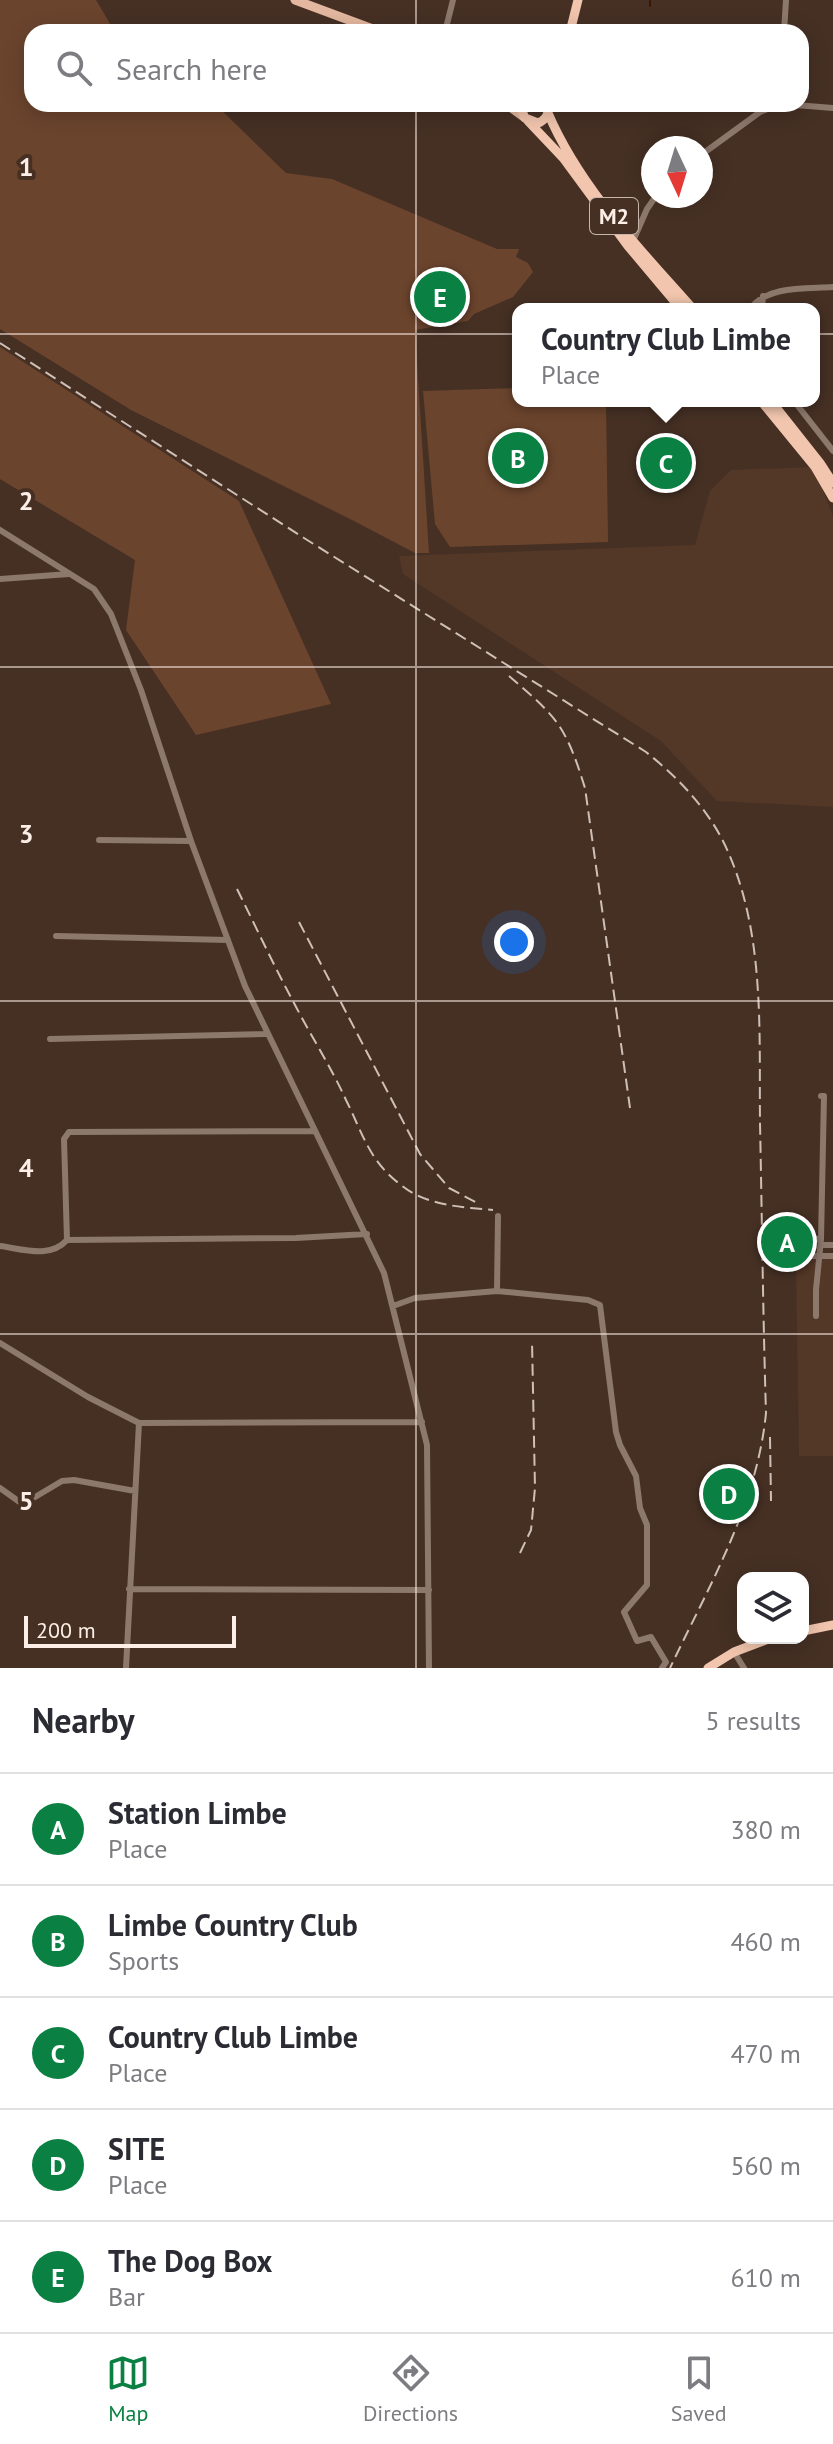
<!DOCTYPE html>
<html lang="en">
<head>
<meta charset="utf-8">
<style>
	:root { --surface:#fff; --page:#f2f2f3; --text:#2b2b33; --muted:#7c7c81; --line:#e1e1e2; --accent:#0b8043 }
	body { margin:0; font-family:"PT Sans",sans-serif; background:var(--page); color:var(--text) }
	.controls { position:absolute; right:24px; bottom:24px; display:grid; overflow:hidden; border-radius:16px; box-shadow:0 4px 20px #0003 }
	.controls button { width:72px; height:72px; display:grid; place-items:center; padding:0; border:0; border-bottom:2px solid var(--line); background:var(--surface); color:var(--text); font:40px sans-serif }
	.compass { position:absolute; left:641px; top:136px; width:72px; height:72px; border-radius:50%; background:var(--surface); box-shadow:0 4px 20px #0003; rotate:176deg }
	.scale { position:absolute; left:24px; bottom:20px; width:212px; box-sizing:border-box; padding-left:8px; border:4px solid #fdefe7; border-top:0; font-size:22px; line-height:28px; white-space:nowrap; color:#fdefe7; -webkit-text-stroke:6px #463024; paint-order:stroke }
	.you { position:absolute; left:514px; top:942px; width:28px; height:28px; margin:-20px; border:6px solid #fff; border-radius:50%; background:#1a73e8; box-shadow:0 0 0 12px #1a73e833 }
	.badge { display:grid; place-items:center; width:52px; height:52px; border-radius:50%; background:var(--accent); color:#fff; font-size:26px; font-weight:700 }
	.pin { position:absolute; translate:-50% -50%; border:4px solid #fff; box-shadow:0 2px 8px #0006 }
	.popup { position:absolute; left:512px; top:303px; width:308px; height:104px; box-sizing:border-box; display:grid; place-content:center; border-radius:16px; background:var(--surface); filter:drop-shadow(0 2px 6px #0005); font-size:26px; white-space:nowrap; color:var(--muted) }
	.popup b { font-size:30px; color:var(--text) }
	.popup::after { content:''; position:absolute; left:50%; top:100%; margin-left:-16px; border:16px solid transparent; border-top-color:var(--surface) }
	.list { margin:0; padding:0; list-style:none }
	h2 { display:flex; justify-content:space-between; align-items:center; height:104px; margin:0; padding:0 32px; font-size:34px }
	h2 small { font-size:26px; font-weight:400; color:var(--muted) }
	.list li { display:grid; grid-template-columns:52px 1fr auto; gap:24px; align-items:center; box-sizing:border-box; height:112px; padding:0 32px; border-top:2px solid var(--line) }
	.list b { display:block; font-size:30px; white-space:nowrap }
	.list p { margin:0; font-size:26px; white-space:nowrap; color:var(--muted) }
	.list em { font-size:26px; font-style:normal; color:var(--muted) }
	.icon { flex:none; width:44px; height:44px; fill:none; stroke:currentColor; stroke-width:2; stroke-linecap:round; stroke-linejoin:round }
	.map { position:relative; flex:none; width:833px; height:1668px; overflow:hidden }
	.search { position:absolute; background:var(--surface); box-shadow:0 4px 20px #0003; left:24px; right:24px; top:24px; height:88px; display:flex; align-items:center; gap:20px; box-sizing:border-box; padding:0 28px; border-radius:24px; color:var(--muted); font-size:30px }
	.sheet { height:664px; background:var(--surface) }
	nav { display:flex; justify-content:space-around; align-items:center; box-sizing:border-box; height:112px; border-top:2px solid var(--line); background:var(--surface); font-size:22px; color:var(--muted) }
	nav a { display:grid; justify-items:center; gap:4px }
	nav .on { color:var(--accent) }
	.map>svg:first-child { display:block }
	.built { fill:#533727 }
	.green { fill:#6b442d }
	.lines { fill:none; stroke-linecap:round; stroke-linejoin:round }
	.stream { stroke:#3d1600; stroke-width:2 }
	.minor { stroke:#8d786c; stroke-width:6 }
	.primary { stroke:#e4b8a0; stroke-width:9 }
	.trunk { stroke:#f2c6ae; stroke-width:9 }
	.rail { stroke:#cfbfb6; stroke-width:2; stroke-dasharray:12 6; stroke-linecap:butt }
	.grid { fill:none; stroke:#fdefe7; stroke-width:2; stroke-opacity:0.55 }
	.labels { text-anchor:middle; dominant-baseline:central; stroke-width:8; stroke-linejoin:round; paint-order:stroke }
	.shield { fill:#463024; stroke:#c6b6ac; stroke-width:2 }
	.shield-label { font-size:22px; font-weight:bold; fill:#fdefe7 }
	.grid-label { font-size:26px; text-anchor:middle; font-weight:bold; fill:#fdefe7; stroke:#463024; stroke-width:8; stroke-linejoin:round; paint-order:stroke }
</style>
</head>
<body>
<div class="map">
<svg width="833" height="1668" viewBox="0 0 833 1668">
	<rect width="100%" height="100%" fill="#463024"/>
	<path class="built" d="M 814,467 L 833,516 L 833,807 L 717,801 L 661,741 L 403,574 L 399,556 L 695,545 L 710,491 L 731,470 Z
		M 833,1258 L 833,1456 L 799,1456 L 796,1259 Z"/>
	<path class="green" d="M 0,0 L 96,0 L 112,27 L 118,32 L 32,32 L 32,104 L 215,104 L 286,173 L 332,179 L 497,249 L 519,249 L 516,257 L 528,263 L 533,272 L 513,297 L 474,314 L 468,321 L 415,330 L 429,553 L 415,553 L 354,521 L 131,410 L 0,329 Z
		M 0,347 L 239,501 L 331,704 L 196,735 L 126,630 L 135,560 L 0,479 Z
		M 518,388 L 518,401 L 606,401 L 608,542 L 450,547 L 435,524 L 423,391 Z"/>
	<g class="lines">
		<path class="stream" d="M 650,0 L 650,6"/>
		<path class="minor" d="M 445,32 L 453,0
			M 784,32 L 786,0
			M 783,104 L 833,108
			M 701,155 L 760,112 L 780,104
			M 633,241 L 647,209 L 656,196
			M 750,309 C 768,285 806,289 833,287
			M 762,309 L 763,296
			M 794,401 L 833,451
			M 0,530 L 94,589 L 111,614 L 141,690 L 191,841 L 245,986 L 384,1273 L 427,1445 L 429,1668
			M 0,579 L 69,574
			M 99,840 L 191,841
			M 56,936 L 228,940
			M 50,1039 L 266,1034
			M 821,1239 L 800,1239 L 801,1256 L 833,1256
			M 67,1240 L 296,1238 L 367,1234
			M 821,1245 L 833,1245
			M 0,1246 C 23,1249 50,1259 67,1240 L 64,1139 L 69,1132 L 315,1131
			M 497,1291 L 498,1216
			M 393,1306 L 415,1298 L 497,1291 L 588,1300 L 600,1305 L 616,1432 L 620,1445 L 636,1476 L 640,1508 L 647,1525 L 647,1585 L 624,1612 L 637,1641 L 651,1637 L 666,1662 L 662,1668
			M 816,1316 L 816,1290 L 821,1239 L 824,1096 L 821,1096
			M 0,1343 L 88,1397 L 139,1423 L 422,1422
			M 0,1488 L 21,1503 L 25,1503 L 62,1481 L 74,1480 L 135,1491
			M 129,1589 L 429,1590
			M 734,1652 L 744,1668
			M 126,1668 L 139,1423"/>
		<path class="primary" d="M 295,0 L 381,32
			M 506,104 L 525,118"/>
		<path class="trunk" d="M 570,32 L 578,0
			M 524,104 L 522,111 L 525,118 L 538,123 C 546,120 550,113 547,104
			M 548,113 C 580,188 640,249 693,309
			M 528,121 L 564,159 L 628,246 L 681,309
			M 761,401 L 815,467 L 833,498
			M 771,401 L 820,463 L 833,483
			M 803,1631 L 833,1625
			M 708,1668 L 734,1652 L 771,1638"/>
		<path class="rail" d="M 0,343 L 304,538 L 646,752 C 680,779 712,813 729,854 C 765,938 759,1033 760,1123 C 762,1220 763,1316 766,1413 C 757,1505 709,1586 670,1668
			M 509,676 C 526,691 545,706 558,724 C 571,743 578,766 585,788 L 630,1108
			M 237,889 C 256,927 274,966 294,1003 C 311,1036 331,1067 346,1100 C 363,1134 369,1161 401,1185 C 427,1206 461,1207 493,1210
			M 299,922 L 420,1154 L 449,1188 L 479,1204
			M 770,1437 L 771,1501
			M 520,1553 L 531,1530 L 535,1488 L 532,1341"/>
	</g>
	<path class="grid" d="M 416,0 L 416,32M 416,104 L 416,1668M 0,334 L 833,334M 0,667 L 833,667M 0,1001 L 833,1001M 0,1334 L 833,1334"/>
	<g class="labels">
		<rect class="shield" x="590" y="198" width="48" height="36" rx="6"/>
		<g class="shield-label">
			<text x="614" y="216">M2</text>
		</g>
	</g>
	<g class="grid-label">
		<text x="26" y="176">1</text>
		<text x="26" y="510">2</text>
		<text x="26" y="843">3</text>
		<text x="26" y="1177">4</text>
		<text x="26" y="1510">5</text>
	</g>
</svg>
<div class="controls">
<button><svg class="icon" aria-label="layers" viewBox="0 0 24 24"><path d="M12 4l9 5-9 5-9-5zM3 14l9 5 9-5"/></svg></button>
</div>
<svg class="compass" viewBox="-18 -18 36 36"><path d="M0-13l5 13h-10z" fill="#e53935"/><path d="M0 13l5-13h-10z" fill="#7c7c81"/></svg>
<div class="scale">200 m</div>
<div class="you"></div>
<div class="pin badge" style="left:787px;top:1242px">A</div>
<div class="pin badge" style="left:518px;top:458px">B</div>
<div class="pin badge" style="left:666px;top:463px">C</div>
<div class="popup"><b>Country Club Limbe</b>Place</div>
<div class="pin badge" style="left:729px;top:1494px">D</div>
<div class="pin badge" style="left:440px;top:297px">E</div>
<div class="search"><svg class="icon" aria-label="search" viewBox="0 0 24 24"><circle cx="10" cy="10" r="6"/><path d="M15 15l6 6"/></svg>Search here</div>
</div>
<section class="sheet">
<h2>Nearby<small>5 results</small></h2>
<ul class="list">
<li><span class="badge">A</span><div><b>Station Limbe</b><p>Place</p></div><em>380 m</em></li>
<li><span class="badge">B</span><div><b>Limbe Country Club</b><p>Sports</p></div><em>460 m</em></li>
<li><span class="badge">C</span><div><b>Country Club Limbe</b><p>Place</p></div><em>470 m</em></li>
<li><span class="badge">D</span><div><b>SITE</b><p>Place</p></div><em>560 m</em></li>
<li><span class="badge">E</span><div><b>The Dog Box</b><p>Bar</p></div><em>610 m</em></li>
</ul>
</section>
<nav>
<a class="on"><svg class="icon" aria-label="map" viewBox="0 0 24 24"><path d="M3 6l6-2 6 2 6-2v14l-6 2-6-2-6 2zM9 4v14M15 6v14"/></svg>Map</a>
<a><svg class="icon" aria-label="directions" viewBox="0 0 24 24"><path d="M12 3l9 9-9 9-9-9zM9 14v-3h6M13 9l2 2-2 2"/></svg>Directions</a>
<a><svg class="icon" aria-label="saved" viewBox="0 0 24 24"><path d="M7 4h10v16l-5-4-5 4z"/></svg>Saved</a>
</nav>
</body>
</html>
